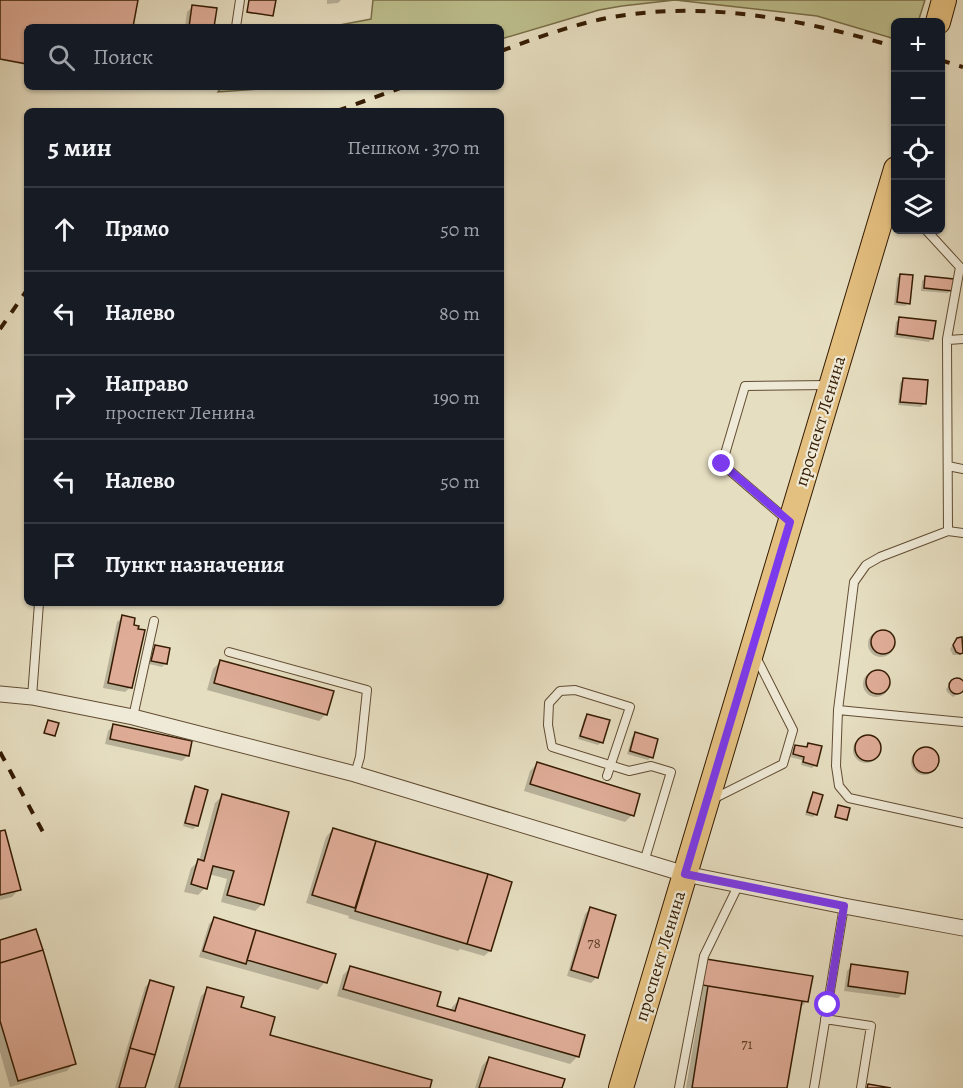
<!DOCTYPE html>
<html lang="ru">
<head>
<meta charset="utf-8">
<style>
	:root { --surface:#171b24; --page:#20242c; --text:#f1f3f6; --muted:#9ea1a6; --line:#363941 }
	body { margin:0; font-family:Alegreya,serif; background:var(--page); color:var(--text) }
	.controls { position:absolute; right:18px; top:18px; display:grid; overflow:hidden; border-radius:9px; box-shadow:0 2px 4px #0004 }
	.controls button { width:54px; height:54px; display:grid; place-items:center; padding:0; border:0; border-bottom:2px solid var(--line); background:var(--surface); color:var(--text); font:30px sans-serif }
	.stop { position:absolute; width:18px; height:18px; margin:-14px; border:4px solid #7c3aed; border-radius:50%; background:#fff }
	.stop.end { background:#7c3aed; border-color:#fff; box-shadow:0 2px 6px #0008 }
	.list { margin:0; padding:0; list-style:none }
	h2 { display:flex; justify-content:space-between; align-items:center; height:78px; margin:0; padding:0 24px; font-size:26px }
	h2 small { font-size:20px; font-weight:400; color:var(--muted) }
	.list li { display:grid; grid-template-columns:39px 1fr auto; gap:18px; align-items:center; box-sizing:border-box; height:84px; padding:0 24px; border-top:2px solid var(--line) }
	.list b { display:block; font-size:22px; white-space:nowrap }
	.list p { margin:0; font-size:20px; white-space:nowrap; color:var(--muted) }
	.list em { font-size:20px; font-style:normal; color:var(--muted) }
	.icon { flex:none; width:33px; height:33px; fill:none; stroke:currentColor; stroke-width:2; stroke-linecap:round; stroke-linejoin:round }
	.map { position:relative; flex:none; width:963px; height:1088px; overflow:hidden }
	.search { position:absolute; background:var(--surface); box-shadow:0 2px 4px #0004; left:24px; top:24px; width:480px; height:66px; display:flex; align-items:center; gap:15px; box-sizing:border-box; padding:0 21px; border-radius:9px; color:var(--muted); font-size:22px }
	.panel { position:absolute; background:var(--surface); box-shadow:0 2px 4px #0004; left:24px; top:108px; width:480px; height:498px; border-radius:9px }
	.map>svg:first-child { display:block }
	.green { fill:#bdbf8d; stroke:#796e48; stroke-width:1.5 }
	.shadow { fill:#0003 }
	.building { fill:#dfac97; stroke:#351c03; stroke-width:1.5 }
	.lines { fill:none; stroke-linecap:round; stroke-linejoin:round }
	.lane-casing { stroke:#614c32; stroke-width:10 }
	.street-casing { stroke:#614c32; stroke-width:17 }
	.primary-casing { stroke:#351c03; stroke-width:26 }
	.lane { stroke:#efead7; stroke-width:8 }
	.street { stroke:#efead7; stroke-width:15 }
	.primary { stroke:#e3bf80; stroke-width:24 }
	.rail { stroke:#351c03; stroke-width:4; stroke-dasharray:10 10; stroke-linecap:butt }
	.route { stroke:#7c3aed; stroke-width:8 }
	.labels { text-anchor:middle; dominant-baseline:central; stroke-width:4.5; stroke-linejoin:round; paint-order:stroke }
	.number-label { font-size:15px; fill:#604028 }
	.street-label { font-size:18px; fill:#351c03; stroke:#efead7 }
</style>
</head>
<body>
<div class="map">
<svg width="963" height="1088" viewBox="0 0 963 1088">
	<rect width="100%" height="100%" fill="#e6dec1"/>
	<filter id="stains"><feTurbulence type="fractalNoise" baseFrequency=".00333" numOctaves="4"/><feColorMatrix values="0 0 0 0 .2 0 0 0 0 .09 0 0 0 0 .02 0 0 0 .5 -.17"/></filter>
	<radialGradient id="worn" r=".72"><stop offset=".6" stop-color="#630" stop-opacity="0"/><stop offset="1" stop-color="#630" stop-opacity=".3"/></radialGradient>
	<path class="green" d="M 373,0 L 925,0 L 918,22 L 896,22 L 895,39 L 817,16 L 675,0 L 622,6 L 599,10 L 501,39 L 501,27 L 329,27 L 371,19 Z
		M 221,87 L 285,87 L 218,92 Z"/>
	<path class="shadow" d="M 0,0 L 136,0 L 132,27 L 27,27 L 27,65 L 0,60 Z
		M 249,0 L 274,0 L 271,16 L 247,13 Z
		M 327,0 L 341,0 L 338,3 L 327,4 Z
		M 193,6 L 213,27 L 185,27 L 187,12 Z
		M 900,275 L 909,303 L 905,306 L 894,305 L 897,278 Z
		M 925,278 L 951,290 L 948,293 L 921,291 L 922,281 Z
		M 900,318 L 932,338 L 929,342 L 894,337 L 896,322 Z
		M 903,379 L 924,404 L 921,407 L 898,405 L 900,383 Z
		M 123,617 L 132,626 L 131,687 L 125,692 L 103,688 L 117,622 Z
		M868 644a13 13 0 1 1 26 0a13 13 0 1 1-26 0Z
		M 961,639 L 963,640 L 963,653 L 960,655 L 953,655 L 950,649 L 954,643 Z
		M 155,647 L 166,663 L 162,667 L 149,664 L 152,650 Z
		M 221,661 L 326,714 L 319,721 L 207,690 L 213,669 Z
		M863 684a13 13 0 1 1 26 0a13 13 0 1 1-26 0Z
		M 954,680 L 961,680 L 963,690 L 953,697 L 947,692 L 946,689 Z
		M 587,715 L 602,742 L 598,745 L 578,739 L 584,719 Z
		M 113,726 L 188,755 L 182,761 L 105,744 L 108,731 Z
		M 636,734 L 651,757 L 648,760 L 627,754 L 632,737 Z
		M853 750a13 13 0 1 1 26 0a13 13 0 1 1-26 0Z
		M 809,745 L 816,765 L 812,768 L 801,765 L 802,760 L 790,757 L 792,749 L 795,746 L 805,748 Z
		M911 762a13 13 0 1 1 26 0a13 13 0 1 1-26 0Z
		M 537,764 L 632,815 L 625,822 L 524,791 L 530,771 Z
		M 195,788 L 197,826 L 193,829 L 183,826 L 192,791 Z
		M 814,794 L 816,814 L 813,817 L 805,815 L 810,797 Z
		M 222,796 L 262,904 L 255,911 L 221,902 L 227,879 L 209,874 L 205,888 L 198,895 L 184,892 L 191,868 L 199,861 L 215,803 Z
		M 333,829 L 510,883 L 490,951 L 484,956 L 460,949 L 458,951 L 348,918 L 349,916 L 306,903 L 326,837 Z
		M 0,833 L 19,889 L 12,897 L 0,900 Z
		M 590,909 L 597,977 L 591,983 L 567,976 L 585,914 Z
		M 214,919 L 325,982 L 318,990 L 199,957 L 209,924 Z
		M 0,941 L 74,1063 L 67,1071 L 10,1087 L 0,1052 Z
		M 852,966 L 904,993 L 898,998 L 844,991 L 847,971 Z
		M 350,968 L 435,1007 L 451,1011 L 452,1007 L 459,1000 L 583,1036 L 577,1057 L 570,1064 L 337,996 L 343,975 Z
		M 699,968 L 807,1001 L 800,1008 L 786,1088 L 686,1088 L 702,993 L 696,992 Z
		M 150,982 L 144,1088 L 115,1088 L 145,987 Z
		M 208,989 L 239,1008 L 268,1036 L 429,1088 L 174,1088 L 201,996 Z
		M 489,1058 L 561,1088 L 475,1088 L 482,1066 Z"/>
	<path class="building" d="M 0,0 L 138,0 L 133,27 L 27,27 L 27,64 L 0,59 Z
		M 249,0 L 276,0 L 273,16 L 247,12 Z
		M 192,5 L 217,8 L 214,27 L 189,27 Z
		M 900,274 L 913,275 L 910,304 L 897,302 Z
		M 925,276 L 954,279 L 953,291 L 924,288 Z
		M 899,317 L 936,321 L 933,339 L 897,334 Z
		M 903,378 L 928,380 L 926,404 L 900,402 Z
		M 122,615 L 135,618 L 134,625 L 139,626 L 138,629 L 145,630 L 132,688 L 108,683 Z
		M871 642a12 12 0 1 1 24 0a12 12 0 1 1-24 0Z
		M 962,637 L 963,653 L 960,654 L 956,652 L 953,645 L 957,638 Z
		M 155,645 L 170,648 L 167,664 L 151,661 Z
		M 220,660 L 334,691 L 327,715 L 214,683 Z
		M866 682a12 12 0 1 1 24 0a12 12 0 1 1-24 0Z
		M949 686a8 8 0 1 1 16 0a8 8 0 1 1-16 0Z
		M 587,714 L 610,720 L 603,743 L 580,736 Z
		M 48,720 L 59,723 L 55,736 L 44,733 Z
		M 113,724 L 192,741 L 189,756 L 110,739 Z
		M 635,732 L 658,739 L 653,758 L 630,751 Z
		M855 748a13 13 0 1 1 26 0a13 13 0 1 1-26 0Z
		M 808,743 L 822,746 L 817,766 L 803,762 L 804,757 L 793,754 L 795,745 L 807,747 Z
		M913 760a13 13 0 1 1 26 0a13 13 0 1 1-26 0Z
		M 537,762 L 640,794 L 634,816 L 530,784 Z
		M 195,786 L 208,790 L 198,826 L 185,823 Z
		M 813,792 L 823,795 L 817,815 L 807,812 Z
		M 222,794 L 289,812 L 264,905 L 227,895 L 234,871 L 213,866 L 207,889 L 191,884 L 198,859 L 204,861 Z
		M 838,805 L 850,808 L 847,820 L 835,817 Z
		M 333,828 L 376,841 L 355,908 L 312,895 Z
		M 5,830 L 21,890 L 0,895 L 0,831 Z
		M 376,841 L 488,874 L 467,944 L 355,911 Z
		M 488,874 L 512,882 L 491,951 L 467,944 Z
		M 590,907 L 616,915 L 598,978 L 571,970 Z
		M 214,917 L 256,930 L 246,964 L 203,951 Z
		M 36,929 L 43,950 L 0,963 L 0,940 Z
		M 256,930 L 336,954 L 327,983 L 247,960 Z
		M 43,950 L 76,1064 L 18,1081 L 0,1021 L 0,963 Z
		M 706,959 L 813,976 L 808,1002 L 702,985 Z
		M 851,964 L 908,972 L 905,994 L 848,986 Z
		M 350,966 L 441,992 L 437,1006 L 455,1011 L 459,998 L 585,1035 L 579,1057 L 343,989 Z
		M 150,980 L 174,987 L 155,1055 L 130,1048 Z
		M 708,986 L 802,1001 L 787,1088 L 692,1088 Z
		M 207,987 L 244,997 L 241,1007 L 275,1017 L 270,1035 L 432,1080 L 430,1088 L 179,1088 Z
		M 130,1048 L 155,1055 L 145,1088 L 119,1088 Z
		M 489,1057 L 565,1079 L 562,1088 L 479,1088 Z
		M 868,1084 L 891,1088 L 867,1088 Z"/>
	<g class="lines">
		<g class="lane-casing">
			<path id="lane" d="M 236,27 L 240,0
				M 926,230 L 960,267 L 947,339 L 948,531
				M 948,340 L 963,339
				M 948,466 L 963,469
				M 786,519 L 722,464 L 745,386 L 828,385
				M 963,533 L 948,531 L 880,557 L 866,565 L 854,582 L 838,710 L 836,766 L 839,786 L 849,798 L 963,823
				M 229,652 L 367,690 L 360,757 L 355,774
				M 32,697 L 39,603
				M 838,710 L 963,722
				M 133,717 L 154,621
				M 607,776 L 630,707 L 575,690 L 560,691 L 549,703 L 548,725 L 552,747 L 629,771 L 651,766 L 671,772 L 644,862
				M 713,799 L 783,764 L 793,730 L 756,657
				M 825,1019 L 871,1026 L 861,1088
				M 679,1088 L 704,956 L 738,886
				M 814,1088 L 844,906"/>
		</g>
		<g class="street-casing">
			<path id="street" d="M 0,694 L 32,697 L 133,717 L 355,774 L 685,874 L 844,906 L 963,928"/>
		</g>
		<g class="primary-casing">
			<path id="primary" d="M 938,22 L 944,0
				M 621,1088 L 896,169"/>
		</g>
		<use href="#lane" class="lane"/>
		<use href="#street" class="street"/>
		<use href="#primary" class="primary"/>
		<path class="rail" d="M 501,51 C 544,35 588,19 633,14 C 722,3 811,22 896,47
			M 940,60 L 963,67
			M 337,111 L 403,87
			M 0,329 L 27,290
			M 0,752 L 44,834"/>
	</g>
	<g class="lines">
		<path class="route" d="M 722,464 L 790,522 L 685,874 L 844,906 L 828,1005"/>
	</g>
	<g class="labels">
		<g class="number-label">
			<text x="594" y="943">78</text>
			<text x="747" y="1044">71</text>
		</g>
		<g class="street-label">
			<text transform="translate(820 421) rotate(-73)">проспект Ленина</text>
			<text transform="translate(660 956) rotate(-73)">проспект Ленина</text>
		</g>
	</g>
	<rect width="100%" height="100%" filter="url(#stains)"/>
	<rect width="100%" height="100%" fill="url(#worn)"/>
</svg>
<div class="controls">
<button>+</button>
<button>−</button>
<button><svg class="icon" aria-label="locate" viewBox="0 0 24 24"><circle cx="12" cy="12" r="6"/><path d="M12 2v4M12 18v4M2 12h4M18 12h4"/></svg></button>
<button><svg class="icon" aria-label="layers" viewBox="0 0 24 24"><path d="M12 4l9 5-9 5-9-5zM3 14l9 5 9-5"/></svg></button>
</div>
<div class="stop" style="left:828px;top:1005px"></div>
<div class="stop end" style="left:722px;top:464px"></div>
<div class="search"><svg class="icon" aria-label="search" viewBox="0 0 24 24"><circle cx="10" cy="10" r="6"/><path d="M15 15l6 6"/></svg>Поиск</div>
<section class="panel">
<h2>5 мин<small>Пешком · 370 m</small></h2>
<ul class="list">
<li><svg class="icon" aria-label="ahead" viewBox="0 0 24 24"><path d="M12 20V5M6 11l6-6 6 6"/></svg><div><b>Прямо</b></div><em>50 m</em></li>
<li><svg class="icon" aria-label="left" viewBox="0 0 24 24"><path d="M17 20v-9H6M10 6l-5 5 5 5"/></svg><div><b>Налево</b></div><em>80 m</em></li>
<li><svg class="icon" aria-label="right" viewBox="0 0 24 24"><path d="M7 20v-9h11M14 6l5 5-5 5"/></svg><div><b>Направо</b><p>проспект Ленина</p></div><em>190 m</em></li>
<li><svg class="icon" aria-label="left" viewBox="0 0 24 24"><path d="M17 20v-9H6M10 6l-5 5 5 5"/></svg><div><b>Налево</b></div><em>50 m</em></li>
<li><svg class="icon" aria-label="arrive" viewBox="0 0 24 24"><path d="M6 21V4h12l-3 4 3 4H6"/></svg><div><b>Пункт назначения</b></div></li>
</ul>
</section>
</div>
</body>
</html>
